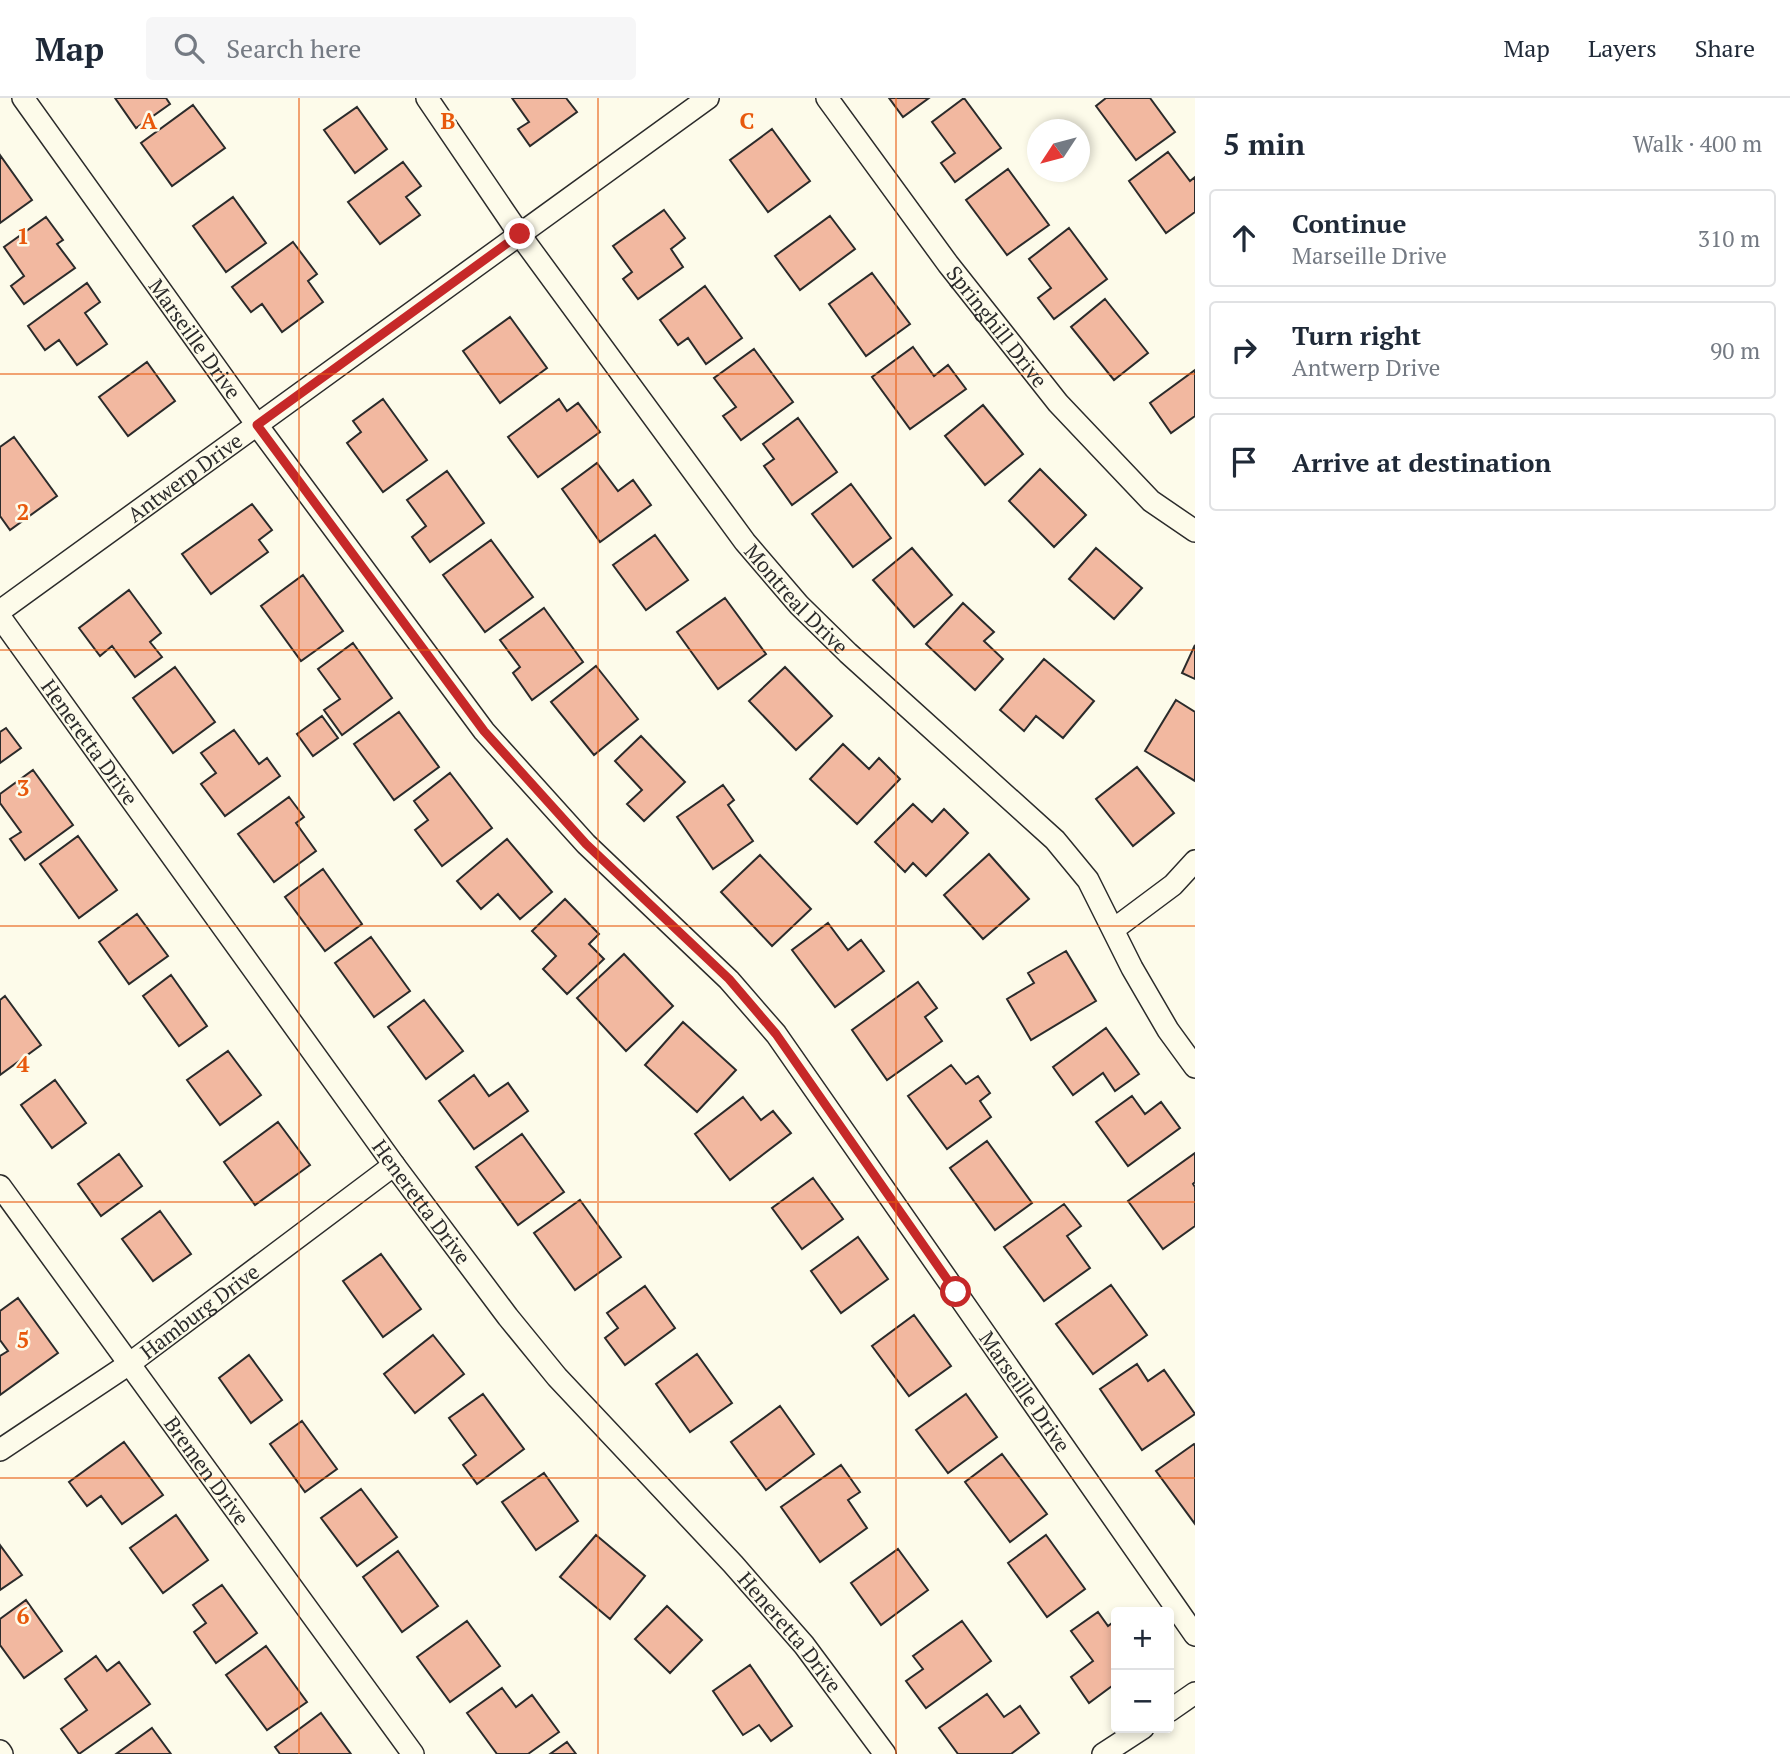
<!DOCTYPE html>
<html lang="en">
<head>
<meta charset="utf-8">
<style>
	:root { --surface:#fff; --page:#f6f6f7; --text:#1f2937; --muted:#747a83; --line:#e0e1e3 }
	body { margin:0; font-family:"PT Serif",serif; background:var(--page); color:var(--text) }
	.controls { position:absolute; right:21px; bottom:21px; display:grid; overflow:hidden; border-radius:7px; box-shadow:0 4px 10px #0003 }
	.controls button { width:63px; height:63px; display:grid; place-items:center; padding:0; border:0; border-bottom:2px solid var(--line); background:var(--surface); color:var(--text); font:35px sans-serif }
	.compass { position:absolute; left:1027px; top:21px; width:63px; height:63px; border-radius:50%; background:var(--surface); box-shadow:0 4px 10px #0003; rotate:234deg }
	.stop { position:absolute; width:21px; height:21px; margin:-16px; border:5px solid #c62828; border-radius:50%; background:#fff }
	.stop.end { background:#c62828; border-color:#fff; box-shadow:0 2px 7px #0008 }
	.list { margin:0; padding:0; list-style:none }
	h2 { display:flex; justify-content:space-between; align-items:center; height:91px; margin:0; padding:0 28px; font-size:30px }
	h2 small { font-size:23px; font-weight:400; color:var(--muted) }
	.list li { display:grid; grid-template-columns:46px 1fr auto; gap:21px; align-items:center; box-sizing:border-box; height:98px; margin:0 14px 14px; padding:0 14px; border:2px solid var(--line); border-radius:7px }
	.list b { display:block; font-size:26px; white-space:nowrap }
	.list p { margin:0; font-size:23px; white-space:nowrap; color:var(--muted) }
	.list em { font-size:23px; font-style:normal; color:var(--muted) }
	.icon { flex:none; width:38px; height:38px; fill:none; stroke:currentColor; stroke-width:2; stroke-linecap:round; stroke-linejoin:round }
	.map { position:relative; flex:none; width:1195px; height:1656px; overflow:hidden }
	header { display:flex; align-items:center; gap:42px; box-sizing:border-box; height:98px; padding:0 35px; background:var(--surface); border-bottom:2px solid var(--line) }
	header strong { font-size:33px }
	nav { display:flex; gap:38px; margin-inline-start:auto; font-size:24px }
	.search { width:490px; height:63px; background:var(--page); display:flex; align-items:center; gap:18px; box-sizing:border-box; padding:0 24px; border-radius:7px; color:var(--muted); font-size:26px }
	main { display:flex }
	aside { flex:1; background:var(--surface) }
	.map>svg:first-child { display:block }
	.building { fill:#f2b8a0; stroke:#2b2b2b; stroke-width:2 }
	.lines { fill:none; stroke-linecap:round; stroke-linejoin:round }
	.street-casing { stroke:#2b2b2b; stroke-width:24 }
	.street { stroke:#fdfbea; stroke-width:21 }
	.route { stroke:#c62828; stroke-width:9 }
	.grid { fill:none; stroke:#e8590c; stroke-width:2; stroke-opacity:0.55 }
	.labels { text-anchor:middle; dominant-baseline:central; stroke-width:5; stroke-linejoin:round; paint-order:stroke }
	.street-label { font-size:21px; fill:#2b2b2b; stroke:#fdfbea }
	.grid-label { font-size:23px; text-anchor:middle; font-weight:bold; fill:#e8590c; stroke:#fdfbea; stroke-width:5; stroke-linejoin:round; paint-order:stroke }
</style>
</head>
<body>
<header>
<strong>Map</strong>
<div class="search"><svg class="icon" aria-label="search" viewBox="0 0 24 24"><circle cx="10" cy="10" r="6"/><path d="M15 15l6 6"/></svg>Search here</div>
<nav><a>Map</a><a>Layers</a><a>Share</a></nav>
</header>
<main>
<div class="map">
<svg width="1195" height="1656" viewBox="0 0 1195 1656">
	<rect width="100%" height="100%" fill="#fdfbea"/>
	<path class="building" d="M 115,0 L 166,0 L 170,6 L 136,30 Z
		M 512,0 L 566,0 L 577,14 L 530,48 L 518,31 L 529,24 Z
		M 889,0 L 929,0 L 903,19 Z
		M 964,0 L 1001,50 L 955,84 L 941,65 L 955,55 L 932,24 Z
		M 1106,0 L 1150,0 L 1175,34 L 1136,62 L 1096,8 Z
		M 193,7 L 225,50 L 172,88 L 141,45 Z
		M 357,9 L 387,51 L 355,75 L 324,32 Z
		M 772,31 L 810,83 L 768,114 L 730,62 Z
		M 1168,54 L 1190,83 L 1195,79 L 1195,114 L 1166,135 L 1129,83 Z
		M 0,57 L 32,102 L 0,125 Z
		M 403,64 L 421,88 L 406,99 L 420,117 L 380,146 L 348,104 Z
		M 1008,71 L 1049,127 L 1007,157 L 966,102 Z
		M 233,99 L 266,145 L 226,174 L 193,128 Z
		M 664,112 L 685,140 L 671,151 L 683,169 L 638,201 L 623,181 L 632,174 L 613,148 Z
		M 830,118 L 855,151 L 800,192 L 775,158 Z
		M 46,119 L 63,142 L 57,146 L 75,170 L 24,206 L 11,188 L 24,178 L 4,149 Z
		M 1069,130 L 1107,181 L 1054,221 L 1038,200 L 1051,190 L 1029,161 Z
		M 293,144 L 317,176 L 308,183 L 323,204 L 282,234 L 262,206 L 251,214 L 232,189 Z
		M 872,175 L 910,226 L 866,258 L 829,206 Z
		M 87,185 L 100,204 L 85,215 L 107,246 L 77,267 L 59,242 L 45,252 L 28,228 Z
		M 705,188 L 742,240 L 706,266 L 688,240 L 678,247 L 660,222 Z
		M 1105,201 L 1148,255 L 1114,282 L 1071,229 Z
		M 510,219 L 547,270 L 500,305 L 463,253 Z
		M 913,249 L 934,278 L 948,267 L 966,291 L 910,331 L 872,279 Z
		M 754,251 L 793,304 L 741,342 L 723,318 L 736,309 L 714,280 Z
		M 147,264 L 175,303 L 128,338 L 99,299 Z
		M 1195,272 L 1195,318 L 1171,335 L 1150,305 Z
		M 383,301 L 427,362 L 383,394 L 347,345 L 361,334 L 353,323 Z
		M 559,301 L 567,313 L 578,305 L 600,334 L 538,379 L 508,339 Z
		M 983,307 L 1023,356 L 985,387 L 945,338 Z
		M 798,320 L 837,374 L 792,407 L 764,368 L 774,361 L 763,346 Z
		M 14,339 L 57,398 L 10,432 L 0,418 L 0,349 Z
		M 597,365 L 618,393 L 633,382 L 651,407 L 600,444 L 562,391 Z
		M 1040,371 L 1086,417 L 1054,449 L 1009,403 Z
		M 447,373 L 484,425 L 430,464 L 412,439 L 426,428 L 407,402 Z
		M 851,386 L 891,440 L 853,469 L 812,416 Z
		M 252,406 L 272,432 L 259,442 L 268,454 L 211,496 L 182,456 Z
		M 655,437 L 688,482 L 646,512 L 613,467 Z
		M 491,442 L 533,499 L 485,534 L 443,477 Z
		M 912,450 L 952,497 L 914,529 L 873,482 Z
		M 1096,450 L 1142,490 L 1114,521 L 1069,481 Z
		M 303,477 L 343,533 L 301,563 L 261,508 Z
		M 129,492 L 161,535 L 150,544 L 162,559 L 135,579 L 112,548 L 100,558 L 79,530 Z
		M 725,500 L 766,556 L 718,591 L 677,534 Z
		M 963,505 L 994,534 L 984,543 L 1003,561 L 975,592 L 926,546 Z
		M 544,510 L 583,564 L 532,602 L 513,575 L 520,569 L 500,542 Z
		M 353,545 L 392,600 L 342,637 L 324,612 L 340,601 L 318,571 Z
		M 1195,547 L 1195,581 L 1182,575 Z
		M 1044,561 L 1094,603 L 1063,640 L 1036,618 L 1024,633 L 1000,612 Z
		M 596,568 L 638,621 L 594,657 L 551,604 Z
		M 175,569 L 215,624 L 173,655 L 133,600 Z
		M 785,569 L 832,618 L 796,652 L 749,603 Z
		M 1176,602 L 1195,614 L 1195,683 L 1145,653 Z
		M 399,614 L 439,669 L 394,702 L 354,646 Z
		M 322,618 L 338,640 L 313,658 L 297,636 Z
		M 6,630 L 21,650 L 0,665 L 0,634 Z
		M 234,632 L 259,666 L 267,660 L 280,678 L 225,718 L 201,686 L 216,675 L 201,655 Z
		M 641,638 L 685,684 L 644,723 L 627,706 L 642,692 L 615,663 Z
		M 843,646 L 869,671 L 879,660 L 900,681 L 857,726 L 810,681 Z
		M 1137,669 L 1174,715 L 1133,748 L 1096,701 Z
		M 33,672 L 73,727 L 25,762 L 10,741 L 21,734 L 0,705 L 0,696 Z
		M 450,675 L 492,730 L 442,768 L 415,732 L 428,722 L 414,703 Z
		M 723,687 L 734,702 L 728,707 L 753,743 L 713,771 L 677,719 Z
		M 289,699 L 304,719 L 296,725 L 316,753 L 274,784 L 238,736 Z
		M 913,706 L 932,724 L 944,711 L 968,735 L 926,778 L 913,765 L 905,774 L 875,744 Z
		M 78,738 L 117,792 L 79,820 L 40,766 Z
		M 507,741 L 552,794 L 520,821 L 498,796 L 481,811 L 457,783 Z
		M 989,756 L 1029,801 L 983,841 L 944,797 Z
		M 760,757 L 811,811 L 772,848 L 721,794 Z
		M 323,771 L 362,826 L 325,853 L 285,799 Z
		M 565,801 L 599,836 L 589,846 L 604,861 L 567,896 L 543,871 L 556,858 L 532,833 Z
		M 137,816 L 168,858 L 129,886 L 99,844 Z
		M 828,825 L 848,852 L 861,842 L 884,873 L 835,909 L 792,852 Z
		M 371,839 L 410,893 L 374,919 L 335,865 Z
		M 1066,853 L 1096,903 L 1031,942 L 1007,901 L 1034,885 L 1028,875 Z
		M 624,856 L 673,908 L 626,953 L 577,900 Z
		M 171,877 L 207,928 L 179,948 L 143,898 Z
		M 918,884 L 937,910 L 925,919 L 942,943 L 887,982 L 852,932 Z
		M 5,898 L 41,947 L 0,977 L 0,902 Z
		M 424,902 L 463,953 L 426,981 L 388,929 Z
		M 683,924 L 736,972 L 697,1014 L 645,967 Z
		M 1106,930 L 1139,976 L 1115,993 L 1103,975 L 1073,997 L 1053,969 Z
		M 228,953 L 261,997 L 220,1027 L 187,982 Z
		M 951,967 L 966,986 L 978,978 L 990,995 L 980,1003 L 991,1019 L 947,1051 L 908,998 Z
		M 474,977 L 489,998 L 508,985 L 528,1013 L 474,1051 L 439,1003 Z
		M 55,982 L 86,1025 L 52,1050 L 21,1007 Z
		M 1132,998 L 1145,1016 L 1161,1004 L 1180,1030 L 1128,1068 L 1096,1024 Z
		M 743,999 L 761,1022 L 773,1013 L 791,1035 L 730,1082 L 695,1036 Z
		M 278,1024 L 310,1067 L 255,1107 L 224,1064 Z
		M 522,1036 L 564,1094 L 518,1127 L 476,1069 Z
		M 987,1043 L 1032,1105 L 995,1132 L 950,1070 Z
		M 1195,1055 L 1195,1084 L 1193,1086 L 1195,1089 L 1195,1128 L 1163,1151 L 1128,1103 Z
		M 119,1056 L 142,1088 L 101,1118 L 78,1086 Z
		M 813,1080 L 843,1121 L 802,1151 L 772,1110 Z
		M 580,1102 L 621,1159 L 575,1192 L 534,1135 Z
		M 1064,1106 L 1081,1128 L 1067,1138 L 1090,1170 L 1044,1203 L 1004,1149 Z
		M 160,1113 L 191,1156 L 153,1183 L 122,1141 Z
		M 858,1139 L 888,1181 L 841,1215 L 811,1173 Z
		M 381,1156 L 421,1211 L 383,1239 L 343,1183 Z
		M 1111,1187 L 1147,1237 L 1093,1276 L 1056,1226 Z
		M 645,1188 L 675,1230 L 625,1267 L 605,1240 L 618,1230 L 607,1215 Z
		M 18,1200 L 58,1255 L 0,1297 L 0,1258 L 8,1253 L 0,1242 L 0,1213 Z
		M 914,1217 L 951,1268 L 909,1298 L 872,1248 Z
		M 433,1237 L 464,1276 L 415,1315 L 384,1276 Z
		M 697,1256 L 732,1305 L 690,1334 L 656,1286 Z
		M 249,1257 L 282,1302 L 251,1325 L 219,1280 Z
		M 1137,1266 L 1148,1283 L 1164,1272 L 1195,1316 L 1142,1352 L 1100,1291 Z
		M 483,1296 L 524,1351 L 477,1386 L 463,1367 L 476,1357 L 449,1320 Z
		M 966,1296 L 997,1339 L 948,1375 L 916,1332 Z
		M 780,1308 L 814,1356 L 766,1392 L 731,1344 Z
		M 302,1323 L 337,1371 L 305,1394 L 270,1346 Z
		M 124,1344 L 163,1397 L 122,1426 L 101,1398 L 87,1408 L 69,1384 Z
		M 1194,1346 L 1195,1347 L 1195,1426 L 1156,1373 Z
		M 1002,1356 L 1047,1416 L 1010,1444 L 965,1384 Z
		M 841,1367 L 860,1394 L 848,1402 L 867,1430 L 820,1464 L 781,1409 Z
		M 544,1375 L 578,1423 L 536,1452 L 502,1404 Z
		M 361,1391 L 397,1439 L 357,1468 L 321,1420 Z
		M 176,1417 L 208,1462 L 163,1495 L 130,1450 Z
		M 596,1437 L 645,1478 L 610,1521 L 560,1479 Z
		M 1046,1437 L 1085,1491 L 1047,1519 L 1008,1465 Z
		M 0,1447 L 22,1477 L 0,1492 Z
		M 898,1451 L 928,1492 L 881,1527 L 851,1485 Z
		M 398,1453 L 438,1508 L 402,1534 L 363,1479 Z
		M 222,1487 L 257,1535 L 216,1565 L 194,1534 L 206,1525 L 193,1507 Z
		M 26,1502 L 62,1553 L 24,1580 L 0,1547 L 0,1521 Z
		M 667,1508 L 702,1542 L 670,1575 L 635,1541 Z
		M 1098,1514 L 1108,1528 L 1116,1522 L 1116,1585 L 1089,1605 L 1071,1579 L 1093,1563 L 1071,1533 Z
		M 467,1523 L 500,1568 L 450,1604 L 417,1559 Z
		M 962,1523 L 991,1563 L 926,1610 L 906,1583 L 923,1571 L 913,1558 Z
		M 266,1548 L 307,1604 L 267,1632 L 226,1577 Z
		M 96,1558 L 107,1573 L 119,1564 L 150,1606 L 79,1656 L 61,1631 L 87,1612 L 65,1581 Z
		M 750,1567 L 792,1628 L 771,1643 L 759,1627 L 743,1637 L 713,1593 Z
		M 502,1590 L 516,1609 L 532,1597 L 559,1634 L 528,1656 L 497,1656 L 467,1615 Z
		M 987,1596 L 1004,1619 L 1020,1608 L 1039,1635 L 1011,1656 L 958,1656 L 939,1630 Z
		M 321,1615 L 351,1656 L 280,1656 L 275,1649 Z
		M 152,1630 L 171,1656 L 116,1656 Z
		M 567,1644 L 576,1656 L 550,1656 Z"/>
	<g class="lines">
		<g class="street-casing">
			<g id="street">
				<path id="s1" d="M 23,0 L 257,327 L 484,633 L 586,746 L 729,882 L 776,936 L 1195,1537"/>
				<path id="s2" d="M 427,0 L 520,137 L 745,444 L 799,507 L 848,555 L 1055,742 L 1088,782 L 1132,870 L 1168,932 L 1195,969"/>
				<path id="s3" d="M 827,0 L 948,166 L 1058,305 L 1151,403 L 1195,433"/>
				<path id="s4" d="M 0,513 L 708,0"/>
				<path id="s5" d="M 0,519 L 394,1067 L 508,1219 L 557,1279 L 733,1466 L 804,1547 L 885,1656"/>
				<path d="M 1114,831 L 1173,787 L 1195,763"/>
				<path id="s6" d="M 0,1088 L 413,1656"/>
				<path id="s7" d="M 0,1352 L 129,1266 L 394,1067"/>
				<path d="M 1169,1613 L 1195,1595"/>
				<path d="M 0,1653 L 2,1656"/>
				<path d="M 1103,1656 L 1143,1630"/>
			</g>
		</g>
		<use href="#street" class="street"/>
	</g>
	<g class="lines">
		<path class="route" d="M 520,136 L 257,327 L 484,633 L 586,746 L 729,881 L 776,936 L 956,1194"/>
	</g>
	<path class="grid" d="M 299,0 L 299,1656M 598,0 L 598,1656M 896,0 L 896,1656M 0,276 L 1195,276M 0,552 L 1195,552M 0,828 L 1195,828M 0,1104 L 1195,1104M 0,1380 L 1195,1380"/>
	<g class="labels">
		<g class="street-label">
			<text stroke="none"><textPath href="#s3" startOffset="285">Springhill Drive</textPath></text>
			<text stroke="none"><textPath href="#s1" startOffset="296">Marseille Drive</textPath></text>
			<text stroke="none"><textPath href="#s4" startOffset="228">Antwerp Drive</textPath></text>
			<text stroke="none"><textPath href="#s2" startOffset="623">Montreal Drive</textPath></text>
			<text stroke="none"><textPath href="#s5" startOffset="154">Heneretta Drive</textPath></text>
			<text stroke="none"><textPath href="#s5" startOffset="721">Heneretta Drive</textPath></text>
			<text stroke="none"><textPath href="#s7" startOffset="243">Hamburg Drive</textPath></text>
			<text stroke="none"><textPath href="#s1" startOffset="1640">Marseille Drive</textPath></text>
			<text stroke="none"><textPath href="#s6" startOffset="352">Bremen Drive</textPath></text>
			<text stroke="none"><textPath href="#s5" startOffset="1288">Heneretta Drive</textPath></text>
		</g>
	</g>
	<g class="grid-label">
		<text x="149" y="31">A</text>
		<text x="448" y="31">B</text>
		<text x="747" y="31">C</text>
		<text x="23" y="146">1</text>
		<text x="23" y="422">2</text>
		<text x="23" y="698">3</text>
		<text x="23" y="974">4</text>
		<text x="23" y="1250">5</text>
		<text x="23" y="1526">6</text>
	</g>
</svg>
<div class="controls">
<button>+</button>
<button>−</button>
</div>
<svg class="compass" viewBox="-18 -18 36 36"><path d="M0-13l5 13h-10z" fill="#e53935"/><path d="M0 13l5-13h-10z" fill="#747a83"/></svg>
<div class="stop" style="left:956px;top:1194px"></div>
<div class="stop end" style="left:520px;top:136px"></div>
</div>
<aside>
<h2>5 min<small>Walk · 400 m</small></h2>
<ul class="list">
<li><svg class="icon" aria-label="ahead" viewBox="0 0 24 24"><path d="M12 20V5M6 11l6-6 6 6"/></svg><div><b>Continue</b><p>Marseille Drive</p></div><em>310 m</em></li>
<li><svg class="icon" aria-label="right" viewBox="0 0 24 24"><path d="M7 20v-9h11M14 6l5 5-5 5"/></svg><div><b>Turn right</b><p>Antwerp Drive</p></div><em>90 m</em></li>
<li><svg class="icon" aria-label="arrive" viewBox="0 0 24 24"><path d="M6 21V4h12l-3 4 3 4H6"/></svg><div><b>Arrive at destination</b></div></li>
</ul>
</aside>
</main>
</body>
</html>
